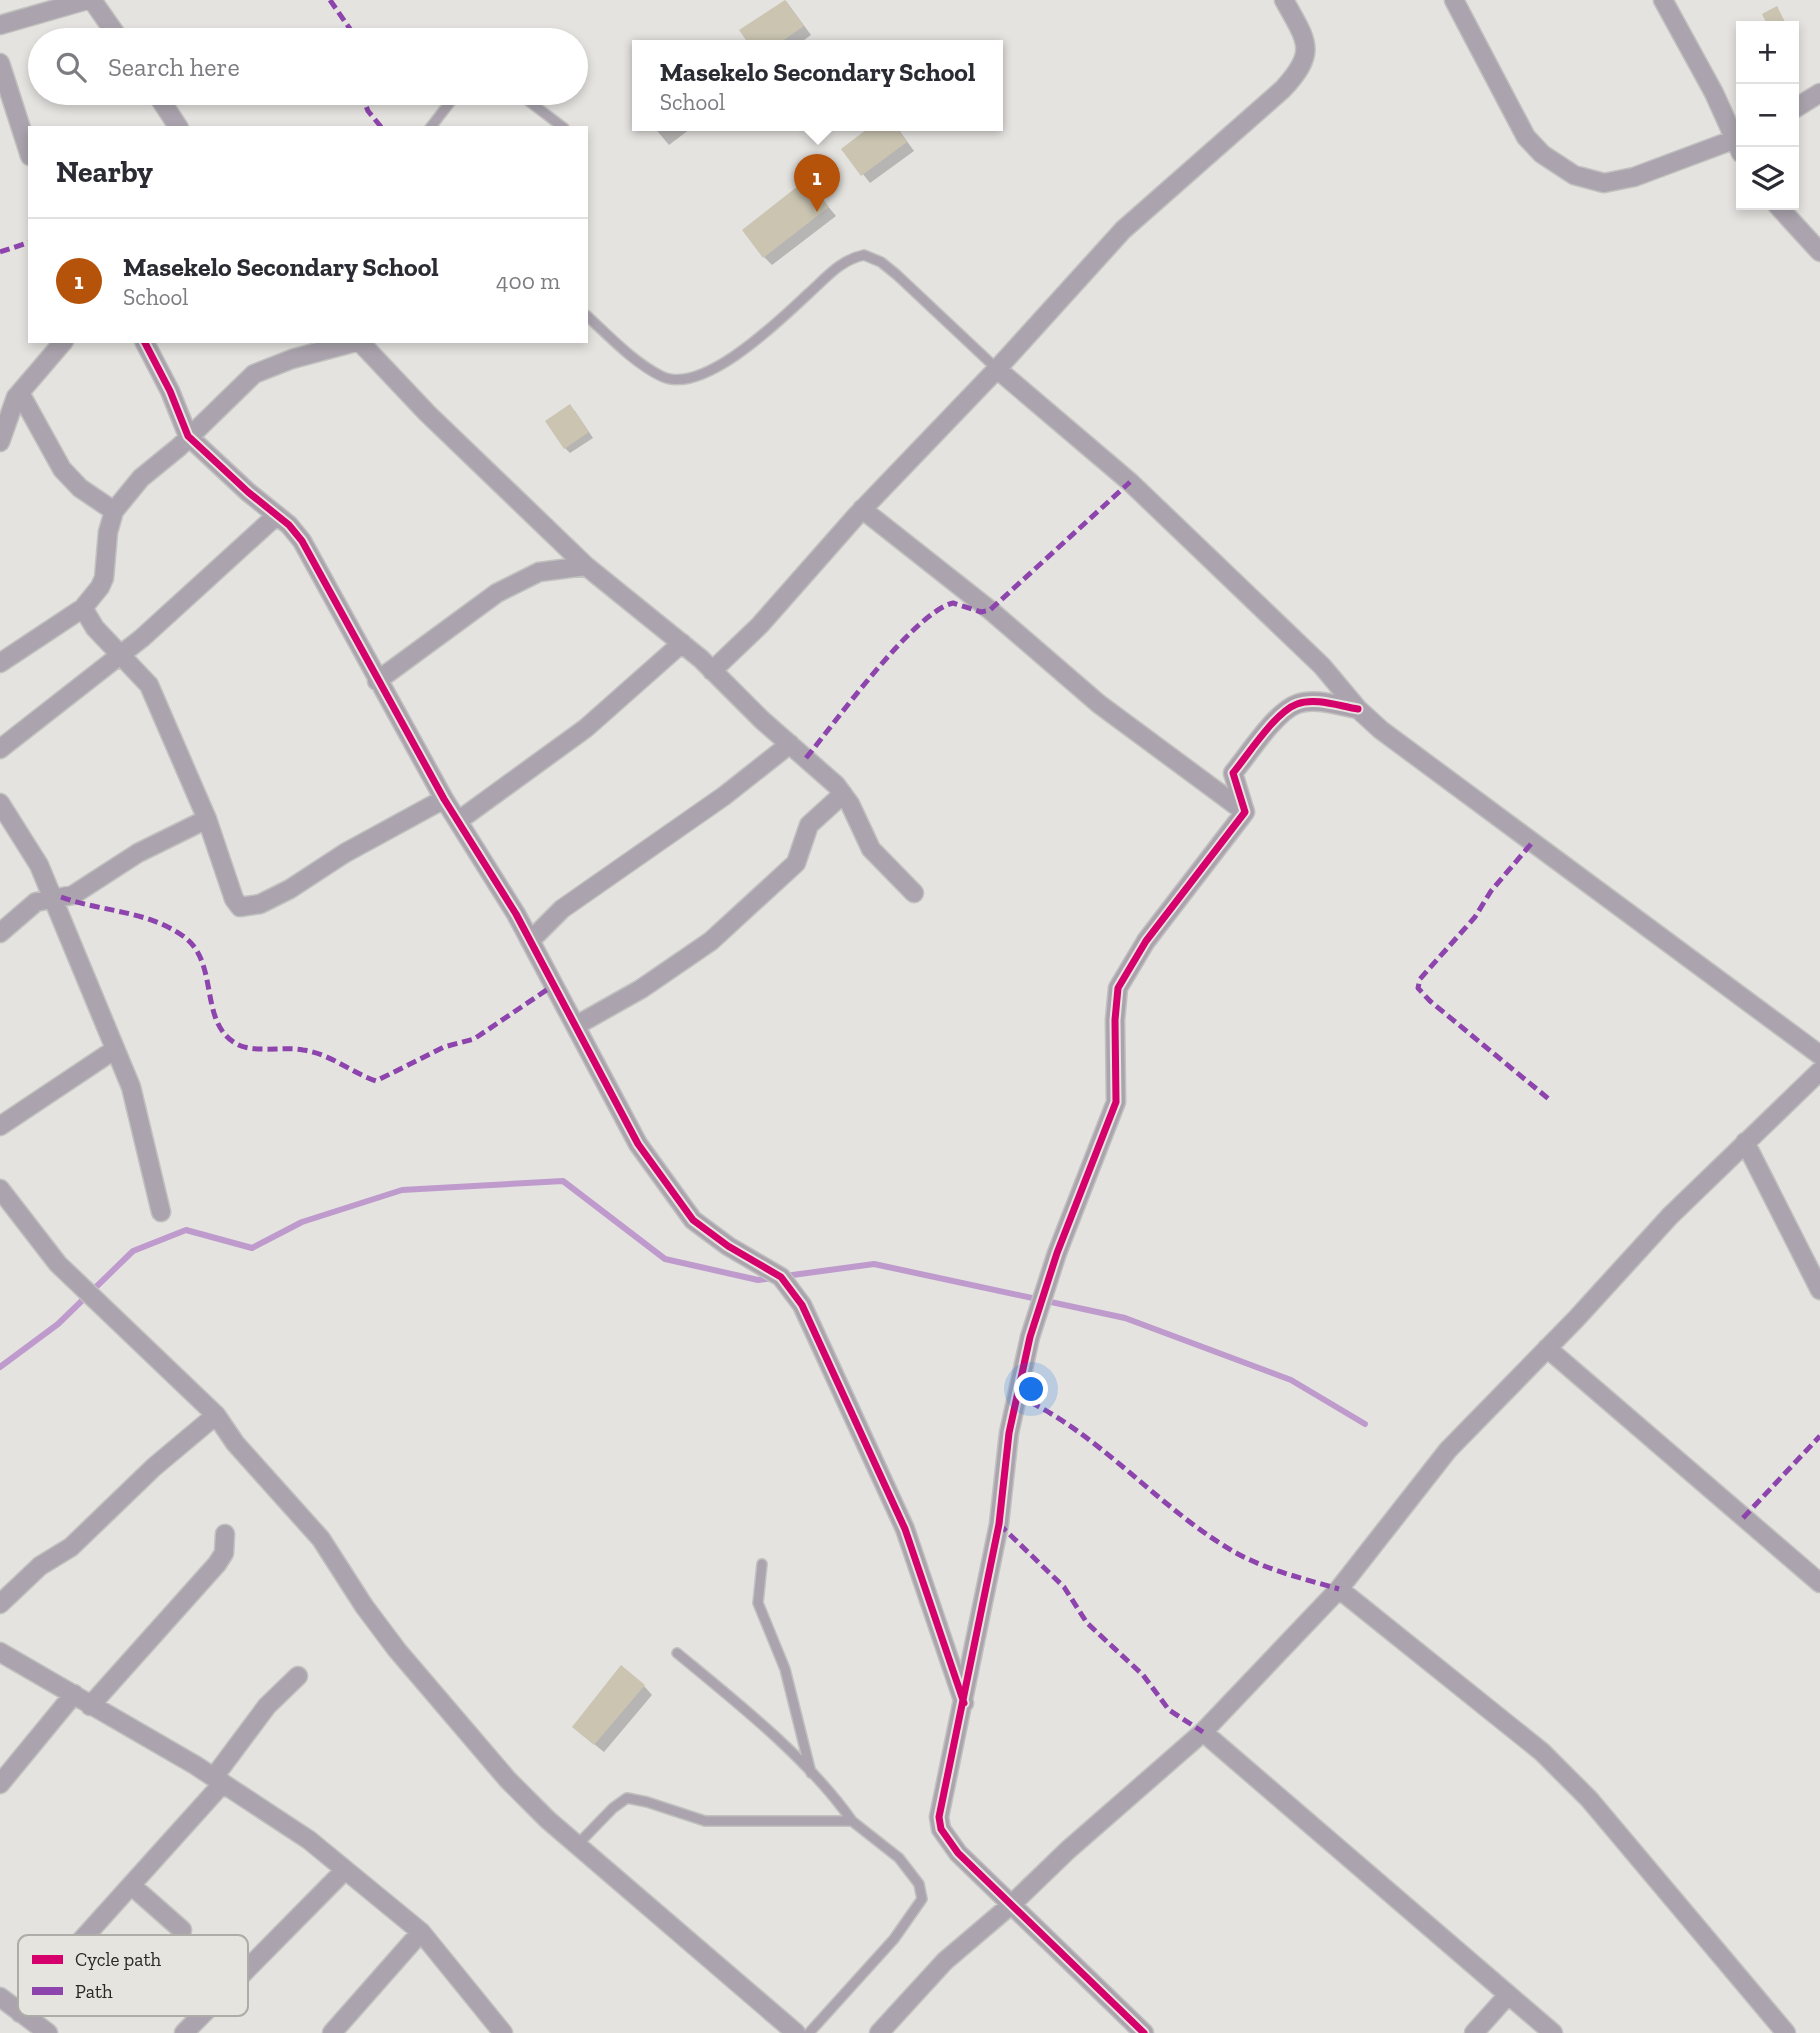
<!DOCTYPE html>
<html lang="en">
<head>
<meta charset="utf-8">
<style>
	:root { --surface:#fff; --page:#f2f2f3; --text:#2b2b33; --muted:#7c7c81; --line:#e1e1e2; --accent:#b45309 }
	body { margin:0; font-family:"Zilla Slab",serif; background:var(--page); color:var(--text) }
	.controls { position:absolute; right:21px; top:21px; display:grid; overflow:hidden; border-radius:0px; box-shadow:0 4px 10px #0003 }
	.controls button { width:63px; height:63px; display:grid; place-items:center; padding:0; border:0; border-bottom:2px solid var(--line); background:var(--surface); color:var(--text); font:35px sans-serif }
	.you { position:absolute; left:1032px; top:1390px; width:24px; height:24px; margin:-18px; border:5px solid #fff; border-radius:50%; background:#1a73e8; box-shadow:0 0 0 10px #1a73e833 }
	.badge { display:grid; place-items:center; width:46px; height:46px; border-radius:50%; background:var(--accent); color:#fff; font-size:23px; font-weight:700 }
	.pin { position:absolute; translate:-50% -58px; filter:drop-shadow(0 2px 4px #0008) }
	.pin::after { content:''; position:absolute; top:37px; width:24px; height:21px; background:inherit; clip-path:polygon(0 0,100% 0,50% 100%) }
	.popup { position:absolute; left:632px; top:40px; width:371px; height:91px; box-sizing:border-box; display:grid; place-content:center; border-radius:0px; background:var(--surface); filter:drop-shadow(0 2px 5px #0005); font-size:23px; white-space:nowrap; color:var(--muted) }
	.popup b { font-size:26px; color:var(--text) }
	.popup::after { content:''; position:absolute; left:50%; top:100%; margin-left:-14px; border:14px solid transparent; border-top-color:var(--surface) }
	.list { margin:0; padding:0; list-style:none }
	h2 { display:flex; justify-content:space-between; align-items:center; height:91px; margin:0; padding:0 28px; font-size:30px }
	h2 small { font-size:23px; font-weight:400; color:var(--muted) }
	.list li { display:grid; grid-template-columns:46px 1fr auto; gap:21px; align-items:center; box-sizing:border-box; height:126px; padding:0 28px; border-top:2px solid var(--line) }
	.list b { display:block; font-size:26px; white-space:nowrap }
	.list p { margin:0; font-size:23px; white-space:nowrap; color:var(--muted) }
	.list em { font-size:23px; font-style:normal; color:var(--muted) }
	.icon { flex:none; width:38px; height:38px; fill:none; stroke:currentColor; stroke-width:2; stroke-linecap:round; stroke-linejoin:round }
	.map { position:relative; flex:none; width:1820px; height:2033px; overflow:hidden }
	.search { position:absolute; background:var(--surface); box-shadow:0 4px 10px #0003; left:28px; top:28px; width:560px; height:77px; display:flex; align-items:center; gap:18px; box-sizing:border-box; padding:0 24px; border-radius:38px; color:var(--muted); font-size:26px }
	.panel { position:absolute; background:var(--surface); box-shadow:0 4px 10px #0003; left:28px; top:126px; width:560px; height:217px; border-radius:0px }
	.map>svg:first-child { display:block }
	.shadow { fill:#0003 }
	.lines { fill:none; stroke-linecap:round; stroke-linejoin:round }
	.stream { stroke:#be9bcc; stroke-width:6 }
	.building { fill:#cac4b1 }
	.service-casing { stroke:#c1c1bf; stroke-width:12 }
	.minor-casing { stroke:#c1c1bf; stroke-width:21 }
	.service { stroke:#aba4ae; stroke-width:9 }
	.minor { stroke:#aba4ae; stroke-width:18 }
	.quiet { stroke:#8e44ad; stroke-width:5; stroke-dasharray:10 5; stroke-linecap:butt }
	.cycleway-casing { stroke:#e6e4de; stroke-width:11 }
	.cycleway { stroke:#d6006c; stroke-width:7 }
	.key { fill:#e6e4de; stroke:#adaca6; stroke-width:2 }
	.key-label { font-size:19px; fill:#282825 }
</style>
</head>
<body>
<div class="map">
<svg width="1820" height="2033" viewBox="0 0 1820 2033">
	<rect width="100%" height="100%" fill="#e4e3e0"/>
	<path class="shadow" d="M 786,1 L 811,35 L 796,46 L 752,46 L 742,31 Z
		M 653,126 L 694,126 L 669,145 Z
		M 874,126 L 896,126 L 914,151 L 870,183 L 843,149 Z
		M 807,181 L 836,216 L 772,265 L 764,257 Z
		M 575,411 L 593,438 L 570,453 L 565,448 Z
		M 644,1686 L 652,1695 L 604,1752 L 583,1735 Z"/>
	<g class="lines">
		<path class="stream" d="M 785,1276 L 874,1264 L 1125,1318 L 1291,1380 L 1365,1424
			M 0,1367 L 58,1324 L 133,1251 L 186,1230 L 252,1248 L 302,1222 L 402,1190 L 563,1181 L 665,1259 L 758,1280 L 774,1278"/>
	</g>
	<path class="building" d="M 785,0 L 804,26 L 775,46 L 750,46 L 739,30 Z
		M 1777,6 L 1787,26 L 1768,26 L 1762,14 Z
		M 871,126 L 895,126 L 907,142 L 861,176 L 841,149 Z
		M 807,179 L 829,207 L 763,258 L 742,230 Z
		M 570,404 L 589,432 L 564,449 L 545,421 Z
		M 621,1665 L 645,1685 L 594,1745 L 572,1727 Z"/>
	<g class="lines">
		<g class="service-casing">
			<path id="service" d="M 518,93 L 564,128
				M 430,128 L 451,101 L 464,93
				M 586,315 C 609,336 633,362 661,376 C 702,397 780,320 808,294 C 826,278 840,260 864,255 L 881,262 L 897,275 L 997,369
				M 762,1564 L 758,1603 L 785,1669 L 811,1773
				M 677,1653 C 735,1701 809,1759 852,1821
				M 577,1845 L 613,1808 L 627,1798 L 647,1802 L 705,1821 L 852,1821 L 899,1858 L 919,1884 L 922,1899 L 894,1939 L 809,2033"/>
		</g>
		<g class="minor-casing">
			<path id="minor" d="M 92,0 L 120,40
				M 1454,0 L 1526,137 L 1542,154 L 1574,175 L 1604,183 L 1634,177 L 1741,137
				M 1663,0 L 1714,93 L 1741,153
				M 0,25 L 87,0
				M 0,63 L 30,156
				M 156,93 L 179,128
				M 1794,109 L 1820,93
				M 1777,205 L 1820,252
				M 144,341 L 170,391 L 188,436 L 248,492 L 289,525 L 302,541 L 444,799 L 516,914 L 638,1144 L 693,1220 L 728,1246 L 781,1277 L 802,1305 L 905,1529 L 964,1703
				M 359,341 L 427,413 L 586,566 L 701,659 L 762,720 L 836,785 L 850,804 L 871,849 L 914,893
				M 997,369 L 1130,482 L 1322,666 L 1358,709 L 1381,730 L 1820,1055
				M 20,393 L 62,469 L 80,488 L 114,511
				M 0,442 L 16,397 L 64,341
				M 862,509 L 990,610 L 1099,704 L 1245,812
				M 83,608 L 95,628 L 149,685 L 207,819 L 234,899 L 240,907 L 260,904 L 290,889 L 345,853 L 444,799
				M 0,663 L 83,608 L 100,587 L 104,578 L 108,532 L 114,511 L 141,478 L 179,447 L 254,374 L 292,359 L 359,341
				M 712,671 L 760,625 L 857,515 L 997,369 L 1123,230 L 1283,89 C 1318,51 1307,42 1284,0
				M 377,681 L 497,593 L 539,572 L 586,566
				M 0,749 L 142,638 L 277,515
				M 0,803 L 39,865 L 131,1087 L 161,1212
				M 458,821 L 586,728 L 682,643
				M 0,933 L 36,902 L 73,895 L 138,853 L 207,819
				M 530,941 L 562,909 L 724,796 L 790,744
				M 577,1025 L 641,989 L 711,941 L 796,863 L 809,825 L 843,794
				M 0,1126 L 114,1050
				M 1745,1142 L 1820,1290
				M 0,1189 L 58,1264 L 216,1415 L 235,1443 L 321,1539 L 364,1606 L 397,1650 L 508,1780 L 548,1820 L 796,2033
				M 1547,1348 L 1820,1583
				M 1339,1589 L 1542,1752 L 1589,1799 L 1786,2033
				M 0,1604 L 40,1566 L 71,1547 L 154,1467 L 216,1415
				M 0,1652 L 195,1765 L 309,1840 L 421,1932 L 503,2033
				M 90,1706 L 217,1564 L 224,1553 L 225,1534
				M 1203,1732 L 1553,2033
				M 214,1777 L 267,1706 L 298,1676
				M 0,1784 L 74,1694
				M 132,1886 L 182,1930
				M 0,1997 L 48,2033
				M 20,2013 L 51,1974 L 223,1783
				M 184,2033 L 345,1870
				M 332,2033 L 421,1932
				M 879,2033 L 945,1961 L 1012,1904 L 1068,1850 L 1203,1732 L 1339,1589 L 1448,1450 L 1576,1319 L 1670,1216 L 1820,1071
				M 1144,2033 L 958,1853 L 941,1829 L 939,1817 L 999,1524 L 1009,1433 L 1030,1337 L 1057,1253 L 1116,1102 L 1115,1020 L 1118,988 L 1146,941 L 1245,812 L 1233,773 C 1248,755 1275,712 1297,704 C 1315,697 1339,706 1358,709
				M 1474,2033 L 1508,1995"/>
		</g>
		<use href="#service" class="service"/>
		<use href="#minor" class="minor"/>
		<path class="quiet" d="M 330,0 L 350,29 L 352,40
			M 361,93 L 368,111 L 382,128
			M 0,252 L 30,242
			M 806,758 C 834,724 914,612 953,603 L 981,612 L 990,610 L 1130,482
			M 1531,844 L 1491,891 L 1475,917 L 1420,979 L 1418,988 L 1430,1001 L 1550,1100
			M 61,897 C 102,912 146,910 183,936 C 220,962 198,1020 235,1043 C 252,1054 283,1046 303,1050 C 331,1054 350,1072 376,1081 L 444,1047 L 474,1039 L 554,985
			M 1017,1396 C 1100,1432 1159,1510 1238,1554 C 1270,1571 1305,1579 1339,1589
			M 1743,1518 L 1820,1436
			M 999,1524 L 1064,1587 L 1087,1623 L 1143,1675 L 1169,1710 L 1203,1732"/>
		<g class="cycleway-casing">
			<path id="cycleway" d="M 144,341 L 170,391 L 188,436 L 248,492 L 289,525 L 302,541 L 444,799 L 516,914 L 638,1144 L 693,1220 L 728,1246 L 781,1277 L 802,1305 L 905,1529 L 964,1703
				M 1144,2033 L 958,1853 L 941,1829 L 939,1817 L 999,1524 L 1009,1433 L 1030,1337 L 1057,1253 L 1116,1102 L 1115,1020 L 1118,988 L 1146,941 L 1245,812 L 1233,773 C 1248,755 1275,712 1297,704 C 1315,697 1339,706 1358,709"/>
		</g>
		<use href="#cycleway" class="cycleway"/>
	</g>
	<rect x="18" y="1935" width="230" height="81" rx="10" class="key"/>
	<rect x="32" y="1955" width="31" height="9" fill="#d6006c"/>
	<rect x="32" y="1987" width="31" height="8" fill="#8e44ad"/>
	<g class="key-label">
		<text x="75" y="1966">Cycle path</text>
		<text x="75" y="1998">Path</text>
	</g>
</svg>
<div class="controls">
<button>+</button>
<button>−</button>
<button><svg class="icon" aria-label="layers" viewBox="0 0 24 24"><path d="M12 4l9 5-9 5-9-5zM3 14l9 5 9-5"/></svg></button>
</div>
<div class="you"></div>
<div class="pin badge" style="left:817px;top:212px">1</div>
<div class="popup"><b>Masekelo Secondary School</b>School</div>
<div class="search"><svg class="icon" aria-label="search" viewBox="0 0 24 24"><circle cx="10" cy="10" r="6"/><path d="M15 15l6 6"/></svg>Search here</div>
<section class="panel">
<h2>Nearby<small></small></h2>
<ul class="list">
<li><span class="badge">1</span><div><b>Masekelo Secondary School</b><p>School</p></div><em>400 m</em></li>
</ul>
</section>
</div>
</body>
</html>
